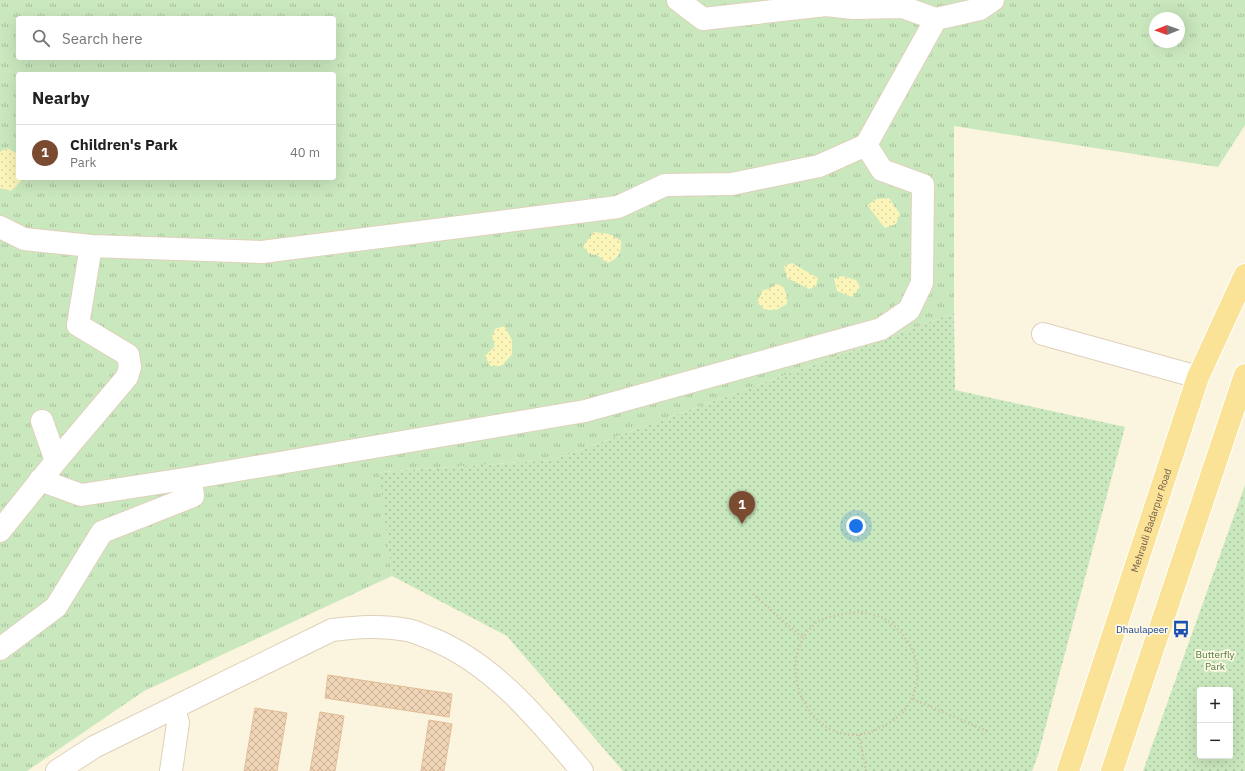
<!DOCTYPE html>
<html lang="en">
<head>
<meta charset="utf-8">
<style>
	:root { --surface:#fff; --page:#f6f6f6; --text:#222; --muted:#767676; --line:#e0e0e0; --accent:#7a4b31 }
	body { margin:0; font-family:"IBM Plex Sans",sans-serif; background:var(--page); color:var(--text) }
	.controls { position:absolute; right:12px; bottom:12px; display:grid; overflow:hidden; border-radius:4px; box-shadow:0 4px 16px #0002 }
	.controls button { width:36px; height:36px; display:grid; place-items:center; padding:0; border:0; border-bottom:1px solid var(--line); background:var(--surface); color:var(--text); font:20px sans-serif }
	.compass { position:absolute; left:1149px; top:12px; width:36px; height:36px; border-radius:50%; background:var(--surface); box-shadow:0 4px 16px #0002; rotate:269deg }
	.you { position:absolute; left:856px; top:526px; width:14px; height:14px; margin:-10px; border:3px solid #fff; border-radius:50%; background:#1a73e8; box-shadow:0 0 0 6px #1a73e833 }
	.badge { display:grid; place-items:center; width:26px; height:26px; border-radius:50%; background:var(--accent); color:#fff; font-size:13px; font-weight:700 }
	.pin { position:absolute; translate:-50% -33px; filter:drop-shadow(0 1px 2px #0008) }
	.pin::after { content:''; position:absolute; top:21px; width:14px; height:12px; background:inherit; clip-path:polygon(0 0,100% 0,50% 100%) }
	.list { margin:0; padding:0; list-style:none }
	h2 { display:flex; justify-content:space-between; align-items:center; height:52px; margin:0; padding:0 16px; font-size:17px }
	h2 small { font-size:13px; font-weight:400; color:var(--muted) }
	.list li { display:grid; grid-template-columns:26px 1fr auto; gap:12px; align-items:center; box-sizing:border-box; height:56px; padding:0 16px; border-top:1px solid var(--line) }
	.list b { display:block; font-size:15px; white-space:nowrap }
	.list p { margin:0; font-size:13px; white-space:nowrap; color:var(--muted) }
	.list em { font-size:13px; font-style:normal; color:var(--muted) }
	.icon { flex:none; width:22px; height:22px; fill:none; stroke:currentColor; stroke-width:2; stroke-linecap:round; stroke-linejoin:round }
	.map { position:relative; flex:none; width:1245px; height:771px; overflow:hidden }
	.search { position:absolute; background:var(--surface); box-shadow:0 4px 16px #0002; left:16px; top:16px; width:320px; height:44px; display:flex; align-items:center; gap:10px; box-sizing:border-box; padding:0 14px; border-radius:4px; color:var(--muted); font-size:15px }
	.panel { position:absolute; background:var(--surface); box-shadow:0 4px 16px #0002; left:16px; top:72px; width:320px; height:108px; border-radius:4px }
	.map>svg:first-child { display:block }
	.grass { fill:url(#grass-tufts); fill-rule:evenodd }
	.sand { fill:url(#sand-dots) }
	.park { fill:url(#park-dots); fill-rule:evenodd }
	.building { fill:url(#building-cross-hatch); stroke:#e2be97 }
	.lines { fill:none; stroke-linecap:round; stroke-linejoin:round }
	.minor-casing { stroke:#dfd1bb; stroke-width:24 }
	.major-casing { stroke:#fff; stroke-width:24 }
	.path { stroke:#d4b89b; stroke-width:2.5; stroke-dasharray:1 3; stroke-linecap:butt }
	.minor { stroke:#fff; stroke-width:22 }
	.major { stroke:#fae297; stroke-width:22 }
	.labels { text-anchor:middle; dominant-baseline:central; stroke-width:3.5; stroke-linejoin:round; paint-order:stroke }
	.street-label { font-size:10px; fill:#715b47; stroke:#fff8e4 }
	.transit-label { font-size:10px; fill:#164399; stroke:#fff8e4; text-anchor:end }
	.park-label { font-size:10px; fill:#4c7c42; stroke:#fff8e4 }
</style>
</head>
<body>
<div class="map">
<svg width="1245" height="771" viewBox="0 0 1245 771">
	<defs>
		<pattern id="grass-tufts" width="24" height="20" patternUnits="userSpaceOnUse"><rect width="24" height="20" fill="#cae8be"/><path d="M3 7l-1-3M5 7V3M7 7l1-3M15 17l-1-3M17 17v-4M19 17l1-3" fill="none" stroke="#a8bf9c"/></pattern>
		<pattern id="sand-dots" width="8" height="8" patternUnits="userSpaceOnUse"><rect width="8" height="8" fill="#fbf5b9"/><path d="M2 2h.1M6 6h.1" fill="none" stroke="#dad4a0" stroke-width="1.8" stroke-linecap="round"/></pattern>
		<pattern id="park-dots" width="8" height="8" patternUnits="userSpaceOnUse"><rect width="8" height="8" fill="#cae8be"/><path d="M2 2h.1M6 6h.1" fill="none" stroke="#a8bf9c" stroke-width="1.8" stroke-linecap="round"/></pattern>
		<pattern id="building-cross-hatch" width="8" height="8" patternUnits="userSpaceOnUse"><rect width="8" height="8" fill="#f0d5b7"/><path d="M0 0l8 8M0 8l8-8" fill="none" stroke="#c7b097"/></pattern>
	</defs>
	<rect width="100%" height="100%" fill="#fbf4de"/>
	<path class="grass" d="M 0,0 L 1245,0 L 1245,125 L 1218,167 L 954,126 L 954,313 L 553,460 L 380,472 L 392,576 L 144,691 L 27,771 L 0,771 ZM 18,18 L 334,18 L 334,58 L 18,58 ZM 1155,18 L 1179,18 L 1179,42 L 1155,42 ZM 18,74 L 334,74 L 334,178 L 18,178 Z"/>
	<path class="sand" d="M 7,148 L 16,153 C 16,163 17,173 21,181 L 11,191 L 0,188 L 0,152 Z
		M 889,198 L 900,214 L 896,224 L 885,228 L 867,205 L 877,199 Z
		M 594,232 L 610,234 L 621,241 C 622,253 618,259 607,263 L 597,255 L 589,254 L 583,246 Z
		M 792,263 L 818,278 L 816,286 L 809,289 L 787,278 L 784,266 Z
		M 842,276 L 856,280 L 860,287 L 852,297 L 837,291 L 834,279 Z
		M 776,284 L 783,286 L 787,296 L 787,304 L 776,310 L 765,310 L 757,302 L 763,290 L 769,289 Z
		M 504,326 L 512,340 L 512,354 L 502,366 L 490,366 L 485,356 L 495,346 L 492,337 L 495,329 Z"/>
	<path class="park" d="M 954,313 L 955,390 L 1125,427 L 1038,755 L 1032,771 L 623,771 L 507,636 L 392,576 L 379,472 L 553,460 Z
		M 1245,485 L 1245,771 L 1143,771 ZM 1200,690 L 1230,690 L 1230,756 L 1200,756 Z"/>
	<path class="building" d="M 328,675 L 452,694 L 449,717 L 325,698 Z
		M 255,708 L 287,713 L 277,771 L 244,771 Z
		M 320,712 L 344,716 L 335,771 L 310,771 Z
		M 429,720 L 452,724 L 444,771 L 421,771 Z"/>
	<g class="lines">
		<g class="minor-casing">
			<path id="minor" d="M 678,0 L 703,19 L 826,5 L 853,8 L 902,7 L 936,19 L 980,9 L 993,0
				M 0,227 L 24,239 L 91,246 L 78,325 L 128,355 L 130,367 L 127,377 L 56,461 L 0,531
				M 91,246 L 262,252 L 618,207 L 665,185 L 732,184 L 819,166 L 866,145 L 936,19
				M 1043,334 L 1198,377
				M 42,421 L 56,461
				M 40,480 L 81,495 L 191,478 L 585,411 L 881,329 L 909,310 L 922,283 L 923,185 L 882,170 L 866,145
				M 0,649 L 56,607 L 102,532 L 193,496 L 191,478
				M 57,771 L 94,747 L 332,630 C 358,627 381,625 407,630 C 415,631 423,636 430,638 C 493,663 539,720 582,771
				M 171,771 L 178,723 L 174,708"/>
		</g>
		<g class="major-casing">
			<g id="major">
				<path id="s1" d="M 1068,771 L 1198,377 L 1245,275"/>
				<path d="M 1112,771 L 1245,375"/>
			</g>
		</g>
		<path class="path" d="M 753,594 L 803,638
			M 862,612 C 869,614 879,615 885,619 C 918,640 929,681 903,712 C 896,719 886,725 878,729 C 812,759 768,663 815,624 C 827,614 847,614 862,612 Z
			M 913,699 L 989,732
			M 859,735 L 866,771"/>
		<use href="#minor" class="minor"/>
		<use href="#major" class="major"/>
	</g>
	<defs>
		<g id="bus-bare" transform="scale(1.38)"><path d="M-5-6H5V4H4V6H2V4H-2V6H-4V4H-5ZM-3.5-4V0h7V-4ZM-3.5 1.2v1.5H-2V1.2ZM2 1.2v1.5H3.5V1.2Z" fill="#1a4fb4" stroke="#fff8e4" stroke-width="2.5" paint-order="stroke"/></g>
	</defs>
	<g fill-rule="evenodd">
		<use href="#bus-bare" x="1181" y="629"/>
	</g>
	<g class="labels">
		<g class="street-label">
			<text stroke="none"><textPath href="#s1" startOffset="264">Mehrauli Badarpur Road</textPath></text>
		</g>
		<g class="transit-label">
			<text x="1168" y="629">Dhaulapeer</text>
		</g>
		<g class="park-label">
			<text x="1215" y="654">Butterfly<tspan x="1215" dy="12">Park</tspan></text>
		</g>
	</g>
</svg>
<div class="controls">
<button>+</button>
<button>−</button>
</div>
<svg class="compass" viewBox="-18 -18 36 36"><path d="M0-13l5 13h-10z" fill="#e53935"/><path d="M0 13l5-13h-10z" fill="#767676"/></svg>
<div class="you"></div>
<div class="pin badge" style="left:742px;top:524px">1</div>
<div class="search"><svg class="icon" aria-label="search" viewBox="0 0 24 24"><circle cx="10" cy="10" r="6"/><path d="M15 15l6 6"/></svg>Search here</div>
<section class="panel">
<h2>Nearby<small></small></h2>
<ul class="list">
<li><span class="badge">1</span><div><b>Children's Park</b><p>Park</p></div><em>40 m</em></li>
</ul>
</section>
</div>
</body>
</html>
